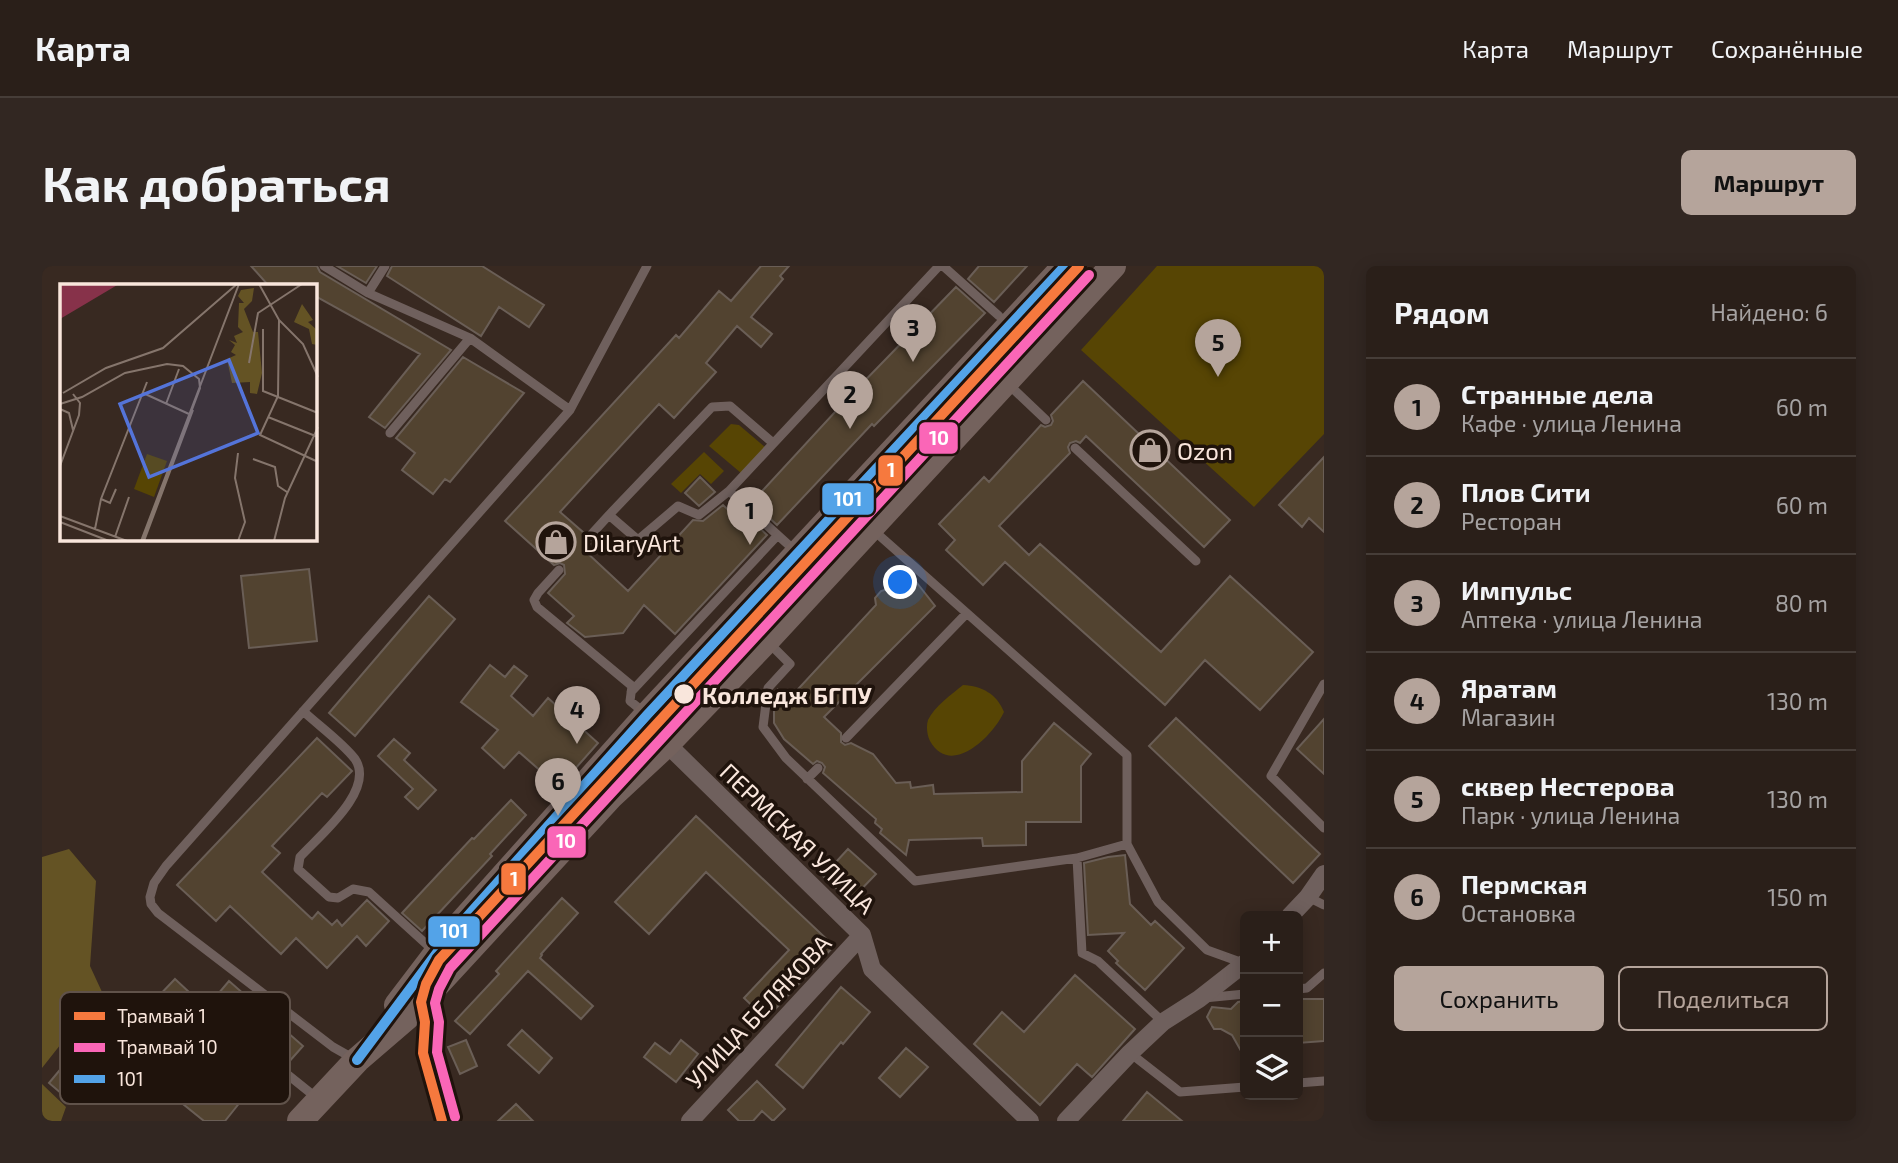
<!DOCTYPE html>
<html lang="ru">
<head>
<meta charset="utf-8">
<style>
	:root { --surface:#2a1f19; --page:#322722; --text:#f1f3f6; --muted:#a5a2a2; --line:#463d38; --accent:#b5a49b }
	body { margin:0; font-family:"Exo 2",sans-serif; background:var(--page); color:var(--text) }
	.controls { position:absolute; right:21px; bottom:21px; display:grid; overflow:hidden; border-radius:10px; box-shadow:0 4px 18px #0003 }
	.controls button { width:63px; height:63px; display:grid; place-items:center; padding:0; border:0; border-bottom:2px solid var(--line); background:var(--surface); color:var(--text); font:35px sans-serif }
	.you { position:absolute; left:859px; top:317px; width:24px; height:24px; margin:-18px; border:5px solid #fff; border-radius:50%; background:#1a73e8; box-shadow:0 0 0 10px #1a73e833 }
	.badge { display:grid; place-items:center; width:46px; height:46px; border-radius:50%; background:var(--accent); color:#111; font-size:23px; font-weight:700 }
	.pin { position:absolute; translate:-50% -58px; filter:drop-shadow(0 2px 4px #0008) }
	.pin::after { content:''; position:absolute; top:37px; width:24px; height:21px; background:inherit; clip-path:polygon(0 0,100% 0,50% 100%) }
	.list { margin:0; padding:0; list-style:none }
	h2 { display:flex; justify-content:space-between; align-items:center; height:91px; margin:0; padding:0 28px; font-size:30px }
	h2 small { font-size:23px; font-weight:400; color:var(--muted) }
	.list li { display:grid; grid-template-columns:46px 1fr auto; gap:21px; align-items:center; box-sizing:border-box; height:98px; padding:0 28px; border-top:2px solid var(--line) }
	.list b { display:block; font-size:26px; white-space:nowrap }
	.list p { margin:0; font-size:23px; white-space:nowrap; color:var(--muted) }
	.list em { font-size:23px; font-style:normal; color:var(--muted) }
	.actions { display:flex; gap:14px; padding:21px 28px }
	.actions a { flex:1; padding:16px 0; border:2px solid var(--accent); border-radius:10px; text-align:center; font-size:24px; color:var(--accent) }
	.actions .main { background:var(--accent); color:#111 }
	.icon { flex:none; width:38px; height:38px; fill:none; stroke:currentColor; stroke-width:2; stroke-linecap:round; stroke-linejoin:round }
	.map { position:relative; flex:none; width:1282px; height:855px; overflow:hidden; border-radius:10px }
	header { display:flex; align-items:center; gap:42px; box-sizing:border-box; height:98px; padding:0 35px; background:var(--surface); border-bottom:2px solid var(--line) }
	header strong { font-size:33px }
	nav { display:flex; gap:38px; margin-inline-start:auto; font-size:24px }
	.intro { display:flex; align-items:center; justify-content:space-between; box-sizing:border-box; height:168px; padding:0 42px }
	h1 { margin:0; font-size:49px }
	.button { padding:18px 32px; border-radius:10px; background:var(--accent); color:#111; font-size:24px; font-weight:700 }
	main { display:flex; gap:42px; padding:0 42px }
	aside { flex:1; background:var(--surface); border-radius:10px; box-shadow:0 4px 18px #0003 }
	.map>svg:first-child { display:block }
	.green { fill:#574504 }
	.forest { fill:#645324 }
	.building { fill:#524330; stroke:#6a5e56; stroke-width:2 }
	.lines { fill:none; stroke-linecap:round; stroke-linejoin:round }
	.lane { stroke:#6f605d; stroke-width:9 }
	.street { stroke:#6f605d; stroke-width:18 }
	.secondary { stroke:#74625d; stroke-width:26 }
	.bus-1-casing { stroke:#1f130c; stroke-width:16 }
	.bus-1 { stroke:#53a3e8; stroke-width:10 }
	.tram-1-casing { stroke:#1f130c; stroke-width:16 }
	.tram-2-casing { stroke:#1f130c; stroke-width:16 }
	.tram-1 { stroke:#f6793e; stroke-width:10 }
	.tram-2 { stroke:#fa66b7; stroke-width:10 }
	.stop-dot { fill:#f9e6dc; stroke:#1f130c; stroke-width:2.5 }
	.labels { text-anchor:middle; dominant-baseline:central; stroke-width:7; stroke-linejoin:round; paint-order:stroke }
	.poi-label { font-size:24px; fill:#f9e6dc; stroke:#1f130c; text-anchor:start }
	.stop-label { font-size:24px; font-weight:bold; fill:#f9e6dc; stroke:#1f130c; text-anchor:start }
	.street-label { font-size:24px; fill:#f9e6dc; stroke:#1f130c }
	.inset-road { fill:none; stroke:#85756c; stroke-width:2 }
	.view { fill:#5474d9; fill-opacity:0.15; stroke:#5474d9; stroke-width:3.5 }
	.inset-edge { fill:none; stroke:#f9e6dc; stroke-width:3.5 }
	.key { fill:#1f130c; stroke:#60524a; stroke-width:2 }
	.key-label { font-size:19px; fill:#f9e6dc }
	.line-badge { stroke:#1f130c; stroke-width:2.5 }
	.badge-label { font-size:19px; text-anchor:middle; font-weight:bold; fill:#fff }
</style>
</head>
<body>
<header>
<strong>Карта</strong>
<nav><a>Карта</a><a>Маршрут</a><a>Сохранённые</a></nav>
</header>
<div class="intro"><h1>Как добраться</h1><a class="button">Маршрут</a></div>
<main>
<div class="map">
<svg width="1282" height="855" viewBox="0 0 1282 855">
	<rect width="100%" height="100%" fill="#382921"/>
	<path class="green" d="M 1115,0 L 1282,0 L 1282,168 L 1212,241 L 1039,84 Z
		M 689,158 L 697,159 L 724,182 L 699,207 L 667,180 Z
		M 662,186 L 682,205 L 669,218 L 658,208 L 639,227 L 629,218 Z
		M 921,419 C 940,420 955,428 962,446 C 951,470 909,512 888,475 C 885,469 884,460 886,454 C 892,441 910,428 921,419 Z"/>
	<path class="forest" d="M 27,583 L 54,615 L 48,700 L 60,726 L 0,802 L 0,591 Z
		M 0,818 L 24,841 L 19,855 L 0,855 Z"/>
	<path class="building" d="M 209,0 L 275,0 L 278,6 L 409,84 L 343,162 L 327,151 L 378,88 L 273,30 L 273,19 L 226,19 Z
		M 295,0 L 335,0 L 324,17 Z
		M 350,0 L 440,0 L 502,39 L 487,61 L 457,41 L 439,70 L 345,10 Z
		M 719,0 L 747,0 L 738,10 L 741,13 L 709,51 L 730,68 L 719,81 L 695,60 L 664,97 L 674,106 L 632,152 L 617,138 L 518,246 L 542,267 L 541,274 L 548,278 L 542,284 L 586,325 L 651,254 L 661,255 L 681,239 L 695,252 L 700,246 L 725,269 L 633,368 L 602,339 L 581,367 L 543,371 L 525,357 L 532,350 L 506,327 L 523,308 L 522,299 L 518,297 L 512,299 L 463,255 L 634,69 L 637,72 L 677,25 L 689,35 Z
		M 937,0 L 985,0 L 952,36 L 926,13 Z
		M 914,21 L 943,47 L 832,160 L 830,158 L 735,259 L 710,236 L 805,133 Z
		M 421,91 L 482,127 L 408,216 L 403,213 L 391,228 L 360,204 L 373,187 L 354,172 Z
		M 1041,115 L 1188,254 L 1162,281 L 1044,170 L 1038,177 L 1034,175 L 1028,177 L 1026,181 L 1028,187 L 957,260 L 987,289 L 998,278 L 1119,386 L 1188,310 L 1271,386 L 1218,444 L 1163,394 L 1123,439 L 963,296 L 941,319 L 904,284 L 913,274 L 897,258 L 942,211 L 947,216 L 999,159 L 1003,161 L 1009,159 L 1011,155 L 1009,149 Z
		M 1282,191 L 1282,266 L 1267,252 L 1260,261 L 1237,239 Z
		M 658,211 L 673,226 L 657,240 L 643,227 Z
		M 267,303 L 275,375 L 207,382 L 199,310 Z
		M 875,317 L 893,340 L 782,451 L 799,467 L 799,476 L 803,479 L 809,477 L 831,488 L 854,517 L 868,516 L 869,522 L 891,519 L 892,528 L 980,526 L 980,495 L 1012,457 L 1049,488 L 1039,500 L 1039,556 L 984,556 L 984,579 L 941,580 L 940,572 L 867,574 L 864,589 L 838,567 L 840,563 L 833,557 L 834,553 L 781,507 L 783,501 L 780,497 L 775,495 L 771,498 L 742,473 L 732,457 L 732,439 L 736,424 L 746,434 L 834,339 L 833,332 L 839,325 L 859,319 L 872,320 Z
		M 387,330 L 413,353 L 313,470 L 287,447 Z
		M 448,399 L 463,411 L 472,400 L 485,410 L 469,430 L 491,450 L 506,432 L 556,477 L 517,521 L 477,486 L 462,502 L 440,482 L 456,464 L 419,436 Z
		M 1134,452 L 1278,588 L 1251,617 L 1107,480 Z
		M 1282,453 L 1282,508 L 1255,483 Z
		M 275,472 L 310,505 L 285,531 L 280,527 L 230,580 L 238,587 L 220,606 L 270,653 L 276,646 L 290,659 L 295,654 L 300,660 L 325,634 L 347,655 L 324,680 L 315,670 L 285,702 L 254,672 L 239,688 L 188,640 L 174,655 L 135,619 Z
		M 352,473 L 368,487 L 362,494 L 394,524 L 376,543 L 363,531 L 371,523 L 336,490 Z
		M 469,534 L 484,549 L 448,588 L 450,590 L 380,665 L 360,647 L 430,572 L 432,573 Z
		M 654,550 L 792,680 L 724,753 L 702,732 L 747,684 L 664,606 L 607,668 L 573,636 Z
		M 806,583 L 834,608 L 808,635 L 781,610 Z
		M 1083,589 L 1088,638 L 1109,659 L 1113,655 L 1142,682 L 1103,724 L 1074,697 L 1076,695 L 1066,685 L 1082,667 L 1046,669 L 1042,597 L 1066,591 Z
		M 520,632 L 536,647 L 499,688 L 500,689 L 498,692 L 551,740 L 539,753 L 486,705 L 428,768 L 413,755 L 457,708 L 454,705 Z
		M 1033,709 L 1093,763 L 1050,811 L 1035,798 L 998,839 L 932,778 L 960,746 L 982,766 Z
		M 133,713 L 162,740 L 139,765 L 110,737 Z
		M 187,715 L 261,780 L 245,798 L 171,734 Z
		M 799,721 L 828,746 L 801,778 L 799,776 L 761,822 L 734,799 Z
		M 77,733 L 90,743 L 66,774 L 71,778 L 26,833 L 7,817 Z
		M 1256,733 L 1282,733 L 1282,775 L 1256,777 Z
		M 1203,735 L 1203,792 L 1190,769 L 1179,763 L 1172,763 L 1165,751 L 1170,741 L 1189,743 L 1196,736 Z
		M 480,764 L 510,792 L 497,807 L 466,779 Z
		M 424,774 L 435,800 L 418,808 L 406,781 Z
		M 639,774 L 656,788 L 634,816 L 602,791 L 613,777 L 628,788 Z
		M 864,782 L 886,801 L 858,831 L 837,812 Z
		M 124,792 L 135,793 L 140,795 L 153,823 L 173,799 L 187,801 L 211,820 L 183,855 L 162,855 L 141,838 L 145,833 L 121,824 L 113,816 L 112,811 L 114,800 Z
		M 715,815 L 743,843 L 731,855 L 720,845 L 711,855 L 697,855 L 686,844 Z
		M 1105,826 L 1140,855 L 1081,855 Z
		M 474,838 L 491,855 L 456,855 Z"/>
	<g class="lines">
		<path class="lane" d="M 282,0 L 326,27 L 428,72 L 348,167
			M 901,0 L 957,50
			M 326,27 L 343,0
			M 428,72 L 528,144
			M 965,117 L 1004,154
			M 1033,182 L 1154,295
			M 687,225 L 657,249 L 636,240 L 596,274 L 567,249 L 670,141 L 688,140 L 731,177
			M 804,240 L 1085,489 L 1085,578 L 1116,636 L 1165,684 L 1201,697
			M 547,271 L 567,249
			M 517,304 L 496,327 L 492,334 L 495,341 L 590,420 L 588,435 L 630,469
			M 782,311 L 687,225 L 897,0
			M 725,375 L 748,398 L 726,422 L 721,461 L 744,492 L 873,615 L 1035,592
			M 1282,418 L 1229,510 L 1282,562
			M 589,426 L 735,270
			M 261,445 C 276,459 301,477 313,493 C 334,524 277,570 258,591 L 256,603 L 287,631 L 296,632 L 311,623 L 327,626 L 393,686
			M 804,472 L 924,348
			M 765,513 L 776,502
			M 1085,578 L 1035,592 L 1040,687 L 1056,695 L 1121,756
			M 1266,631 L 1282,639
			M 1256,723 L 1265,722 L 1282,707
			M 1162,732 L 1203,728
			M 1088,787 L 1138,826 L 1203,821
			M 225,792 L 276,833
			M 314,794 L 291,781 L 116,647 L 109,638 L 108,631 L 112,617 L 124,600 L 528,144 L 605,0
			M 1256,817 L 1282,815"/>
		<path class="street" d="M 625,478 L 820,669 L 830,703 L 988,855
			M 1248,650 L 1266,631 L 1282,608
			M 648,855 L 820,669
			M 1024,855 L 1088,787 L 1121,756 L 1157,733 L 1203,697"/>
		<path class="secondary" d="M 355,739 L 406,672 L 605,449 L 1023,0
			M 258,855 L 315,794 L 365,751 L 569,530 L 625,478 L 725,374 L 1071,0"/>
		<g class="bus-1-casing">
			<path id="bus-1" d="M 315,794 L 406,672 L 605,449 L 1023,0"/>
		</g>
		<use href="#bus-1" class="bus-1"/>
		<g class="tram-1-casing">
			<path id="tram-1" d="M 400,855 L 381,787 L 383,756 L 379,736 L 384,718 L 397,694 L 1037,0"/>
		</g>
		<g class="tram-2-casing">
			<path id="tram-2" d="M 413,851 L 395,786 L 397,756 L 393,737 L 397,723 L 408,702 L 1047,9"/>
		</g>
		<use href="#tram-1" class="tram-1"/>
		<use href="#tram-2" class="tram-2"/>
	</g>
	<defs>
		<g id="shop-ring" transform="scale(2.0125)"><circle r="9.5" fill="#1f130c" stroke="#b5a49b" stroke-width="1.5"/><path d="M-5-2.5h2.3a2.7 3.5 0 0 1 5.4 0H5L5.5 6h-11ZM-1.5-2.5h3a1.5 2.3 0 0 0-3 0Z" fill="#b5a49b"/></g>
	</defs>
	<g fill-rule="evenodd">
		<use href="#shop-ring" x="1108" y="184"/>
		<use href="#shop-ring" x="514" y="276"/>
	</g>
	<circle class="stop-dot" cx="642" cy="428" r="11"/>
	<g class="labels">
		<g class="poi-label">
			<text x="1135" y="184">Ozon</text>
			<text x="541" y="276">DilaryArt</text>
		</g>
		<g class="stop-label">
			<text x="660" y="428">Колледж БГПУ</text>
		</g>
		<g class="street-label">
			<text transform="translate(756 572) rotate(44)">ПЕРМСКАЯ УЛИЦА</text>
			<text transform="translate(716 745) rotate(-47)">УЛИЦА БЕЛЯКОВА</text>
		</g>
	</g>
	<g transform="translate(18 18)">
		<rect width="257" height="257" fill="#382921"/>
		<path d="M 87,170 L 107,177 L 94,213 L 74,205 Z" fill="#574504"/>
		<path d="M 194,4 L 192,17 L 184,25 L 193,48 L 198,48 L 202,89 L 197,110 L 190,109 L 190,98 L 172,99 L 167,75 L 176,71 L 171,68 L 175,61 L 169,56 L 177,59 L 174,52 L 183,48 L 178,43 L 179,19 L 184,19 L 178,12 L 181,6 ZM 242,20 L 253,36 L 248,38 L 257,46 L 257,61 L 252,60 L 249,45 L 234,38 Z" fill="#645324"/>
		<path d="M 0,0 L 59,0 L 0,35 Z" fill="#87324a"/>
		<path class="inset-road" d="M 199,0 L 219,36 L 243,60 L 258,93M 219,36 L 218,112 L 200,151 L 256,177M 203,45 L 203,107 L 258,129M 189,79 L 198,29 L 242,0M 3,109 L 46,84 L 103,64 L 177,0M 83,109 L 129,130M 0,120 L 22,113 L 65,89 L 107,80 L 123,82 L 139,95 L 140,104 L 83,257M 106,120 L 119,85M 0,125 L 9,129 L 13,146M 208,133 L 258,153M 193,175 L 215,183 L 218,202 L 227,208M 0,182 L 19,131 L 20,119 L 13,110M 41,215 L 50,219 L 56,205M 0,232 L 67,257M 0,238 L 49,257M 35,245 L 41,215 L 87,98M 55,253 L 69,213M 81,257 L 179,0M 84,257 L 133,126M 178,257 L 185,238 L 175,194 L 178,169M 214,257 L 225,214 L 258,143"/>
		<path class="view" d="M 169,76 L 198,149 L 89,193 L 60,120 Z"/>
		<rect width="257" height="257" class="inset-edge"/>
	</g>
	<rect x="18" y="726" width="230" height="112" rx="10" class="key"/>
	<rect x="32" y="746" width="31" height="8" fill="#f6793e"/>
	<rect x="32" y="777" width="31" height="9" fill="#fa66b7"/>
	<rect x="32" y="809" width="31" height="8" fill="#53a3e8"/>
	<g class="key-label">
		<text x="75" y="757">Трамвай 1</text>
		<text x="75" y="788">Трамвай 10</text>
		<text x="75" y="820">101</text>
	</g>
	<g class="line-badge">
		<rect x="876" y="155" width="41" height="34" rx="7" fill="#fa66b7"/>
		<rect x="835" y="188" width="27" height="33" rx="7" fill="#f6793e"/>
		<rect x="779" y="216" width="54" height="34" rx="7" fill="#53a3e8"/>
		<rect x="504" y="559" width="41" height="34" rx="7" fill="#fa66b7"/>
		<rect x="458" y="596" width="27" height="34" rx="7" fill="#f6793e"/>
		<rect x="385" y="649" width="54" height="33" rx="7" fill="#53a3e8"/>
	</g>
	<g class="badge-label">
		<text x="897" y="179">10</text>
		<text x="849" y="211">1</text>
		<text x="806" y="240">101</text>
		<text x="524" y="582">10</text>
		<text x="472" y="620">1</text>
		<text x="412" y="672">101</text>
	</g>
</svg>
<div class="controls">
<button>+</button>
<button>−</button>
<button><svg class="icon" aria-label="layers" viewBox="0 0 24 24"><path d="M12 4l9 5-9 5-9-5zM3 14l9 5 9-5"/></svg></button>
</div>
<div class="you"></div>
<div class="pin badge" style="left:708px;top:279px">1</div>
<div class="pin badge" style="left:808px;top:163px">2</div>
<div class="pin badge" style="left:871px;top:96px">3</div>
<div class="pin badge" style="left:535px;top:478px">4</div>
<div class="pin badge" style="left:1176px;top:111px">5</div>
<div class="pin badge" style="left:516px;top:550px">6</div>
</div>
<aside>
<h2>Рядом<small>Найдено: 6</small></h2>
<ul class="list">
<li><span class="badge">1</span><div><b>Странные дела</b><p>Кафе · улица Ленина</p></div><em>60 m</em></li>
<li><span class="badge">2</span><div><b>Плов Сити</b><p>Ресторан</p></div><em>60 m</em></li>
<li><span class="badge">3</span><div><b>Импульс</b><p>Аптека · улица Ленина</p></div><em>80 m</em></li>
<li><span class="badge">4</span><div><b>Яратам</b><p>Магазин</p></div><em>130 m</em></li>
<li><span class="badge">5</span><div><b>сквер Нестерова</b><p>Парк · улица Ленина</p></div><em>130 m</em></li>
<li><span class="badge">6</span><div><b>Пермская</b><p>Остановка</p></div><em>150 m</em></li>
</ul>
<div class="actions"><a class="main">Сохранить</a><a>Поделиться</a></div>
</aside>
</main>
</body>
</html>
